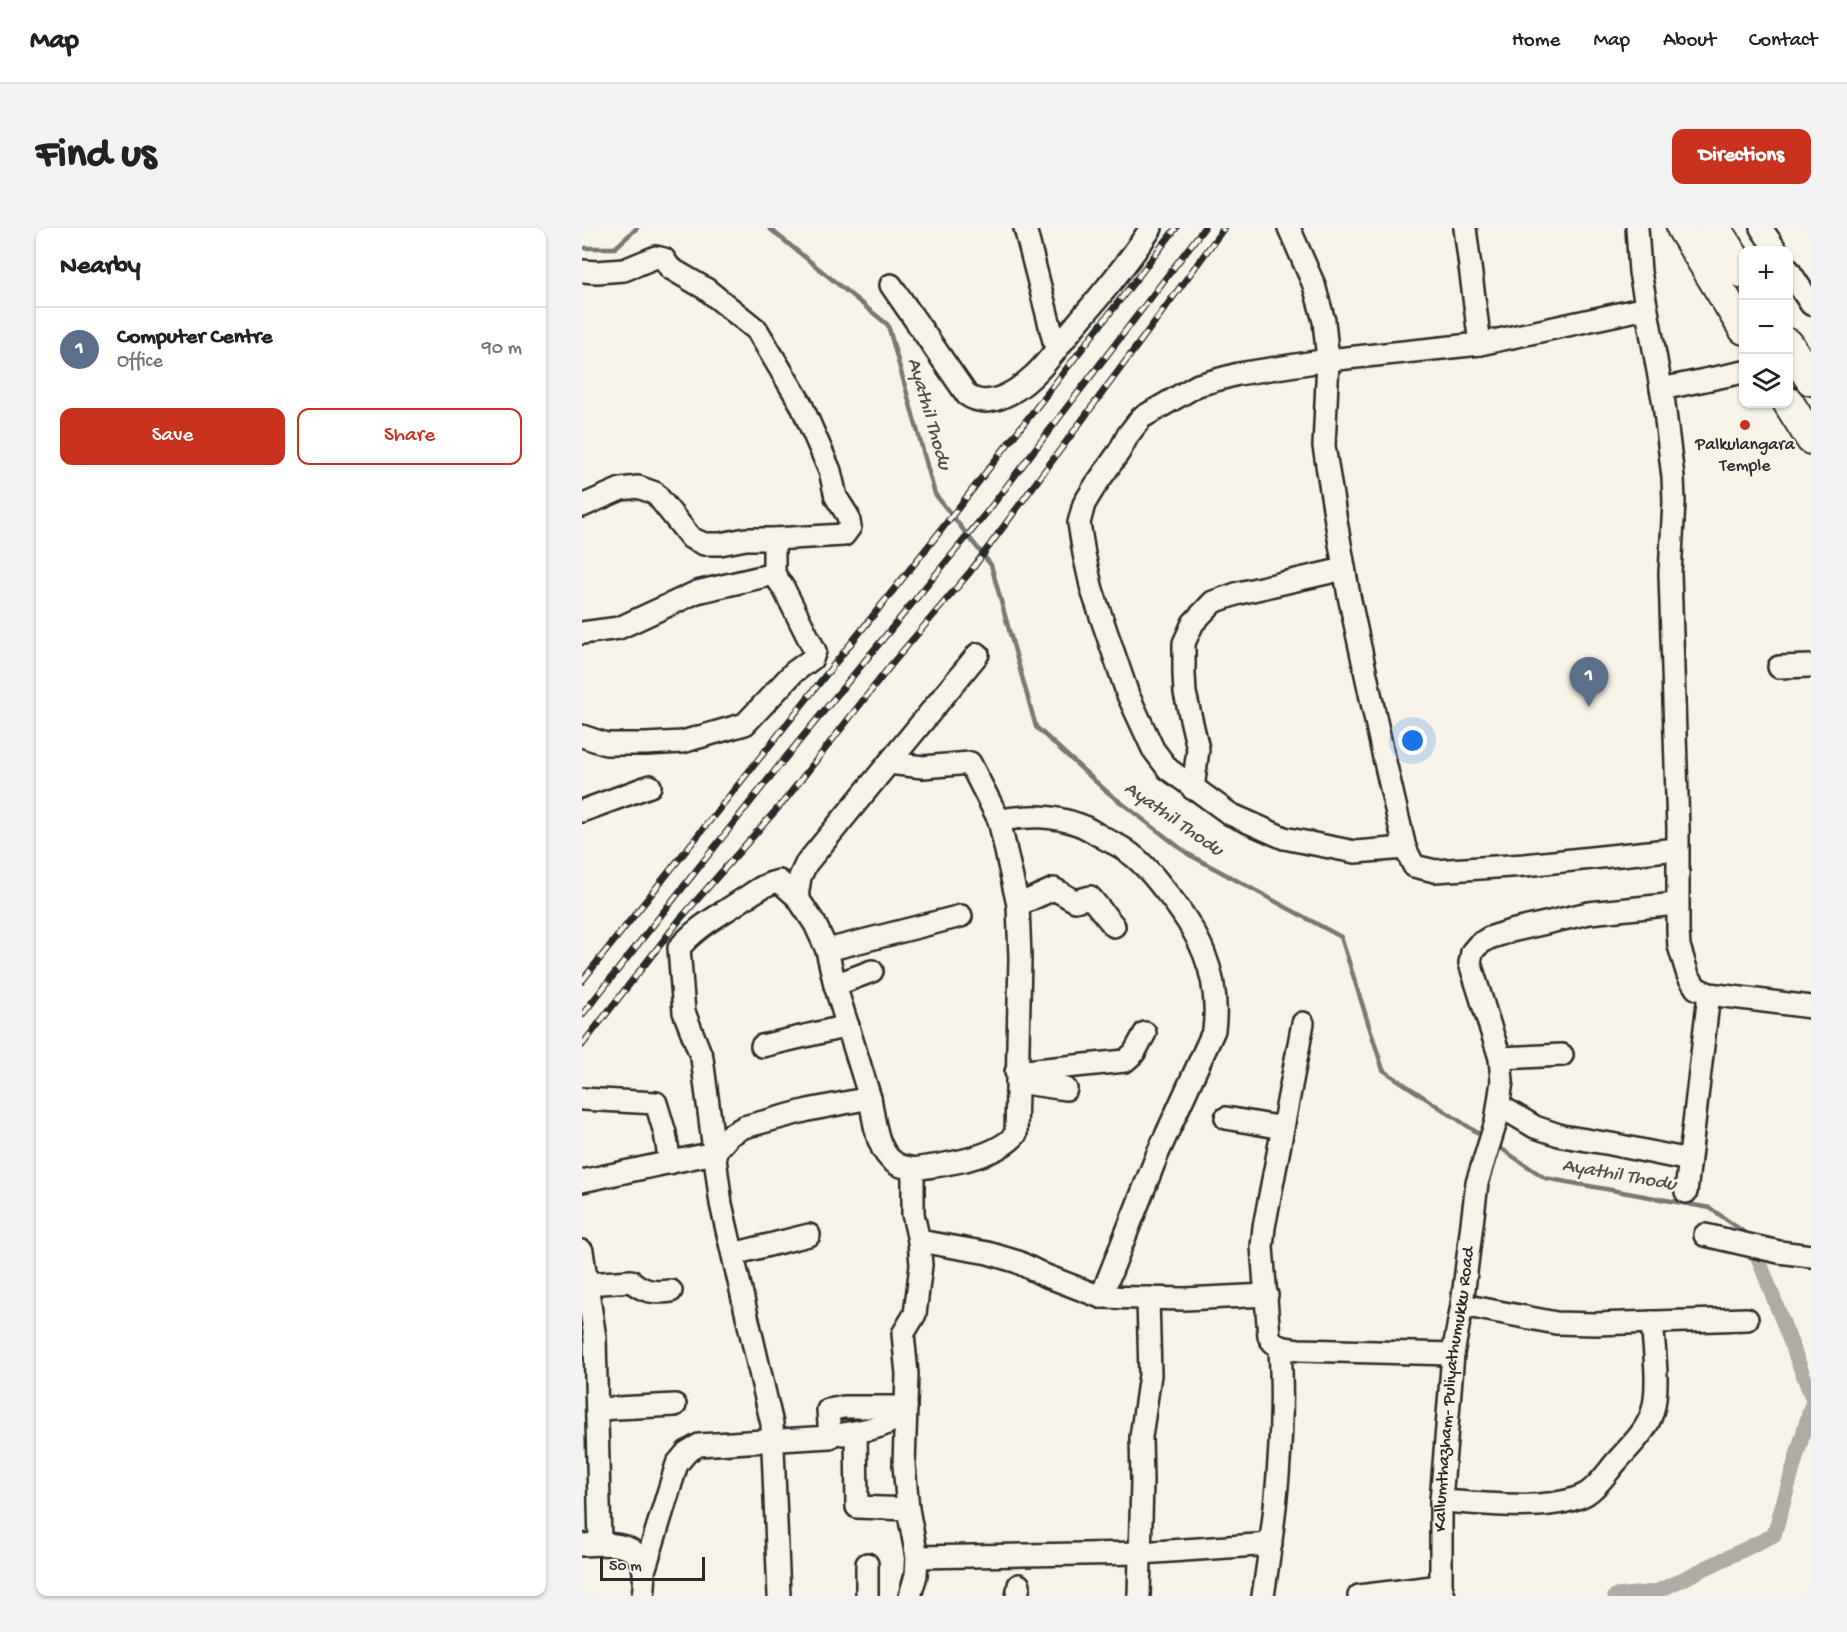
<!DOCTYPE html>
<html lang="en">
<head>
<meta charset="utf-8">
<style>
	:root { --surface:#fff; --page:#f2f2f2; --text:#222; --muted:#767676; --line:#e0e0e0; --accent:#c8321e }
	body { margin:0; font-family:"Gochi Hand",sans-serif; background:var(--page); color:var(--text) }
	.controls { position:absolute; right:18px; top:18px; display:grid; overflow:hidden; border-radius:12px; box-shadow:0 2px 4px #0004 }
	.controls button { width:54px; height:54px; display:grid; place-items:center; padding:0; border:0; border-bottom:2px solid var(--line); background:var(--surface); color:var(--text); font:30px sans-serif }
	.scale { position:absolute; left:18px; bottom:15px; width:105px; box-sizing:border-box; padding-left:6px; border:3px solid #2b2b2b; border-top:0; font-size:16px; line-height:21px; white-space:nowrap; color:#2b2b2b; -webkit-text-stroke:4px #f7f3e8; paint-order:stroke }
	.you { position:absolute; left:831px; top:513px; width:21px; height:21px; margin:-15px; border:4px solid #fff; border-radius:50%; background:#1a73e8; box-shadow:0 0 0 9px #1a73e833 }
	.badge { display:grid; place-items:center; width:39px; height:39px; border-radius:50%; background:var(--accent); color:#fff; font-size:20px; font-weight:700 }
	.pin { position:absolute; translate:-50% -50px; filter:drop-shadow(0 2px 3px #0008) }
	.pin::after { content:''; position:absolute; top:32px; width:21px; height:18px; background:inherit; clip-path:polygon(0 0,100% 0,50% 100%) }
	.list { margin:0; padding:0; list-style:none }
	h2 { display:flex; justify-content:space-between; align-items:center; height:78px; margin:0; padding:0 24px; font-size:26px }
	h2 small { font-size:20px; font-weight:400; color:var(--muted) }
	.list li { display:grid; grid-template-columns:39px 1fr auto; gap:18px; align-items:center; box-sizing:border-box; height:84px; padding:0 24px; border-top:2px solid var(--line) }
	.list b { display:block; font-size:22px; white-space:nowrap }
	.list p { margin:0; font-size:20px; white-space:nowrap; color:var(--muted) }
	.list em { font-size:20px; font-style:normal; color:var(--muted) }
	.actions { display:flex; gap:12px; padding:18px 24px }
	.actions a { flex:1; padding:14px 0; border:2px solid var(--accent); border-radius:12px; text-align:center; font-size:21px; color:var(--accent) }
	.actions .main { background:var(--accent); color:#fff }
	.icon { flex:none; width:33px; height:33px; fill:none; stroke:currentColor; stroke-width:2; stroke-linecap:round; stroke-linejoin:round }
	.map { position:relative; flex:none; width:1229px; height:1368px; overflow:hidden; border-radius:12px }
	header { display:flex; align-items:center; gap:36px; box-sizing:border-box; height:84px; padding:0 30px; background:var(--surface); border-bottom:2px solid var(--line) }
	header strong { font-size:28px }
	nav { display:flex; gap:33px; margin-inline-start:auto; font-size:21px }
	.intro { display:flex; align-items:center; justify-content:space-between; box-sizing:border-box; height:144px; padding:0 36px }
	h1 { margin:0; font-size:42px }
	.button { padding:15px 27px; border-radius:12px; background:var(--accent); color:#fff; font-size:21px; font-weight:700 }
	main { display:flex; gap:36px; padding:0 36px }
	aside { flex:1; background:var(--surface); border-radius:12px; box-shadow:0 2px 4px #0004 }
	.map>svg:first-child { display:block }
	.lines { fill:none; stroke-linecap:round; stroke-linejoin:round }
	.stream { stroke:#7a7874; stroke-width:4.5 }
	.canal { stroke:#afaca4; stroke-width:15 }
	.minor-casing { stroke:#2b2b2b; stroke-width:26 }
	.highway-casing { stroke:#2b2b2b; stroke-width:34 }
	.minor { stroke:#f7f3e8; stroke-width:21 }
	.highway { stroke:#f7f3e8; stroke-width:30 }
	.rail-casing { stroke:#2b2b2b; stroke-width:7 }
	.rail { stroke:#f7f3e8; stroke-width:4.5; stroke-dasharray:14; stroke-linecap:butt }
	.poi-dot { fill:#c8321e; stroke:#f7f3e8; stroke-width:2 }
	.labels { text-anchor:middle; dominant-baseline:central; stroke-width:5; stroke-linejoin:round; paint-order:stroke }
	.poi-label { font-size:18px; fill:#2b2b2b; stroke:#f7f3e8 }
	.street-label { font-size:18px; fill:#2b2b2b; stroke:#f7f3e8 }
	.water-label { font-size:20px; font-style:italic; fill:#53524f; stroke:#f7f3e8 }
</style>
</head>
<body>
<header>
<strong>Map</strong>
<nav><a>Home</a><a>Map</a><a>About</a><a>Contact</a></nav>
</header>
<div class="intro"><h1>Find us</h1><a class="button">Directions</a></div>
<main>
<aside>
<h2>Nearby<small></small></h2>
<ul class="list">
<li><span class="badge" style="background:#5c6f8a">1</span><div><b>Computer Centre</b><p>Office</p></div><em>90 m</em></li>
</ul>
<div class="actions"><a class="main">Save</a><a>Share</a></div>
</aside>
<div class="map">
<svg width="1229" height="1368" viewBox="0 0 1229 1368">
	<rect width="100%" height="100%" fill="#f7f3e8"/>
	<filter id="ink" filterUnits="userSpaceOnUse"><feTurbulence type="fractalNoise" baseFrequency=".0167" numOctaves="2"/><feDisplacementMap in="SourceGraphic" scale="12" xChannelSelector="R" yChannelSelector="G"/><feConvolveMatrix kernelMatrix="1 2 1 2 8 2 1 2 1" color-interpolation-filters="sRGB"/></filter>
	<g filter="url(#ink)">
		<g class="lines">
			<path class="stream" d="M 187,0 L 306,97 L 353,266 L 409,337 L 454,499 L 524,563 L 606,626 L 759,709 L 801,842 L 902,909
				M 0,20 L 33,20 L 55,0
				M 914,917 L 963,950 L 1128,980 L 1166,1007"/>
			<path class="canal" d="M 1175,1027 L 1229,1167
				M 1033,1368 L 1074,1364 L 1192,1307 L 1229,1178"/>
			<g class="minor-casing">
				<g id="minor">
					<path d="M 443,0 L 474,121"/>
					<path d="M 707,0 L 732,57 L 742,93 L 746,132 L 742,218 L 754,293 L 767,368 L 800,521 L 823,620 L 832,638 L 853,643 L 943,637 L 1095,621"/>
					<path d="M 883,0 L 898,116"/>
					<path d="M 1055,0 L 1058,44 L 1082,176 L 1091,249 L 1092,274 L 1088,345 L 1096,601 L 1096,703 L 1097,718 L 1106,747 L 1114,760 L 1127,766 L 1229,779"/>
					<path d="M 1179,0 L 1194,22"/>
					<path d="M 1206,41 L 1229,76"/>
					<path d="M 0,43 L 15,44 L 42,42 L 74,29 L 82,31 L 88,40 L 124,61 L 175,102 L 219,176 L 248,243 L 254,269 L 266,288 L 268,299 L 262,307 L 192,311 L 164,311 L 138,316 L 122,316 L 109,310 L 73,265 L 56,259 L 39,261 L 0,278"/>
					<path d="M 309,57 L 385,167 C 406,182 433,165 450,149 C 466,135 479,115 492,99 C 519,67 546,35 569,0"/>
					<path d="M 1079,161 L 1162,144"/>
					<path d="M 0,405 L 37,400 L 115,364 L 192,346"/>
					<path d="M 1197,439 L 1229,438"/>
					<path d="M 0,508 L 24,516 L 64,516 L 100,514 L 163,496 L 212,444 L 230,431 L 233,423 L 202,361 L 192,346 L 192,311"/>
					<path d="M 307,535 L 341,539 L 388,535 L 417,592 C 447,588 468,586 498,597 C 506,600 514,606 522,610 C 530,615 539,618 546,624 C 559,633 571,647 581,660 C 616,702 639,746 632,802 L 576,925 L 519,1069"/>
					<path d="M 611,561 L 616,521 L 603,465 L 602,446 L 602,415 L 611,395 L 631,374 L 657,365 L 762,341"/>
					<path d="M 0,583 L 68,558"/>
					<path d="M 823,620 L 773,624 L 702,610 L 648,586 L 586,541 L 571,521 L 546,467 L 510,362 L 502,326 L 497,295 L 502,276 L 513,258 L 537,224 L 546,207 L 559,190 L 616,157 L 656,146 L 746,132 L 898,116 L 1064,80"/>
					<path d="M 436,677 L 472,661 L 493,673 L 508,669 L 532,698"/>
					<path d="M 245,722 L 379,688"/>
					<path d="M 253,757 L 290,743"/>
					<path d="M 721,795 L 682,999 L 680,1019 L 687,1108 C 693,1121 705,1120 717,1122 L 871,1126"/>
					<path d="M 180,818 L 266,798"/>
					<path d="M 918,830 L 980,827"/>
					<path d="M 434,844 L 543,833 L 552,825 L 563,805"/>
					<path d="M 435,854 L 484,861"/>
					<path d="M 288,870 L 253,757 L 245,722 L 233,696 L 215,669 L 218,649 L 224,636 L 396,426"/>
					<path d="M 0,871 L 74,875 L 83,905 L 88,935"/>
					<path d="M 918,878 L 953,899 L 980,908 L 1029,916 L 1107,932"/>
					<path d="M 644,890 L 701,900"/>
					<path d="M 331,941 C 362,937 414,930 434,906 L 438,730 L 436,677 L 417,592"/>
					<path d="M 0,953 L 132,925 L 148,907 L 162,899 L 226,882 L 288,870 C 292,890 294,923 313,935 C 318,939 326,939 331,941 L 331,986 L 337,1013 L 339,1037 L 333,1086 L 321,1106 L 325,1146 L 322,1237 L 326,1281 L 335,1329 L 334,1347 L 328,1368"/>
					<path d="M 1104,964 L 1127,766"/>
					<path d="M 1123,1007 L 1197,1024 L 1229,1028"/>
					<path d="M 337,1013 L 406,1025 L 436,1034 L 462,1047 L 519,1069 L 602,1071 L 685,1067"/>
					<path d="M 0,1023 L 13,1110 L 18,1316"/>
					<path d="M 151,1026 L 227,1007"/>
					<path d="M 4,1056 L 49,1053 C 62,1064 72,1065 89,1063"/>
					<path d="M 880,1077 L 974,1095 L 1013,1096 L 1165,1091"/>
					<path d="M 16,1181 L 93,1177"/>
					<path d="M 274,1204 L 275,1279 L 326,1281"/>
					<path d="M 261,1206 C 283,1202 311,1200 324,1179"/>
					<path d="M 859,1273 C 898,1275 969,1285 1004,1266 C 1017,1258 1026,1243 1035,1233 C 1048,1218 1064,1204 1070,1185 C 1078,1162 1072,1118 1070,1094"/>
					<path d="M 0,1317 C 43,1314 69,1317 61,1368"/>
					<path d="M 335,1329 L 559,1325 L 689,1316"/>
					<path d="M 63,1340 L 95,1236 L 105,1224 L 117,1217 L 248,1209 L 246,1182 L 262,1179 L 324,1179"/>
					<path d="M 197,1368 L 190,1196 L 139,976 L 120,830 L 102,784 L 97,720 C 114,699 138,687 160,672 C 173,664 182,656 197,653 L 215,669"/>
					<path d="M 285,1368 L 285,1336"/>
					<path d="M 435,1368 L 437,1357"/>
					<path d="M 557,1368 L 560,1254 L 559,1209 L 568,1147 L 566,1070"/>
					<path d="M 681,1368 C 694,1285 703,1203 698,1119"/>
					<path d="M 777,1368 L 859,1358"/>
					<path id="s1" d="M 862,1368 L 859,1358 L 859,1273 L 871,1126 L 880,1077 L 895,955 L 914,894 L 920,853 L 918,830 L 888,735 L 890,724 L 896,717 L 907,710 L 929,703 L 1007,685 L 1094,676"/>
				</g>
			</g>
			<g class="highway-casing">
				<path id="highway" d="M 1100,0 L 1162,101
					M 1133,0 L 1162,45
					M 1206,116 L 1229,152
					M 1206,174 L 1229,211"/>
			</g>
			<use href="#minor" class="minor"/>
			<use href="#highway" class="highway"/>
			<g class="rail-casing">
				<path id="rail" d="M 0,753 L 352,311 L 594,0
					M 0,787 L 196,539 L 405,284 L 622,0
					M 0,817 L 99,690 L 203,572 L 309,437 L 388,344 L 642,0"/>
			</g>
			<use href="#rail" class="rail"/>
		</g>
	</g>
	<circle class="poi-dot" cx="1163" cy="197" r="6"/>
	<g class="labels">
		<g class="poi-label">
			<text x="1163" y="217">Palkulangara<tspan x="1163" dy="21">Temple</tspan></text>
		</g>
		<g class="street-label">
			<text stroke="none"><textPath href="#s1" startOffset="208">Kallumthazham- Puliyathumukku Road</textPath></text>
		</g>
		<g class="water-label">
			<text transform="translate(346 186) rotate(74)">Ayathil Thodu</text>
			<text transform="translate(591 592) rotate(35)">Ayathil Thodu</text>
			<text transform="translate(1037 948) rotate(10)">Ayathil Thodu</text>
		</g>
	</g>
</svg>
<div class="controls">
<button>+</button>
<button>−</button>
<button><svg class="icon" aria-label="layers" viewBox="0 0 24 24"><path d="M12 4l9 5-9 5-9-5zM3 14l9 5 9-5"/></svg></button>
</div>
<div class="scale">50 m</div>
<div class="you"></div>
<div class="pin badge" style="left:1007px;top:479px;background:#5c6f8a">1</div>
</div>
</main>
</body>
</html>
